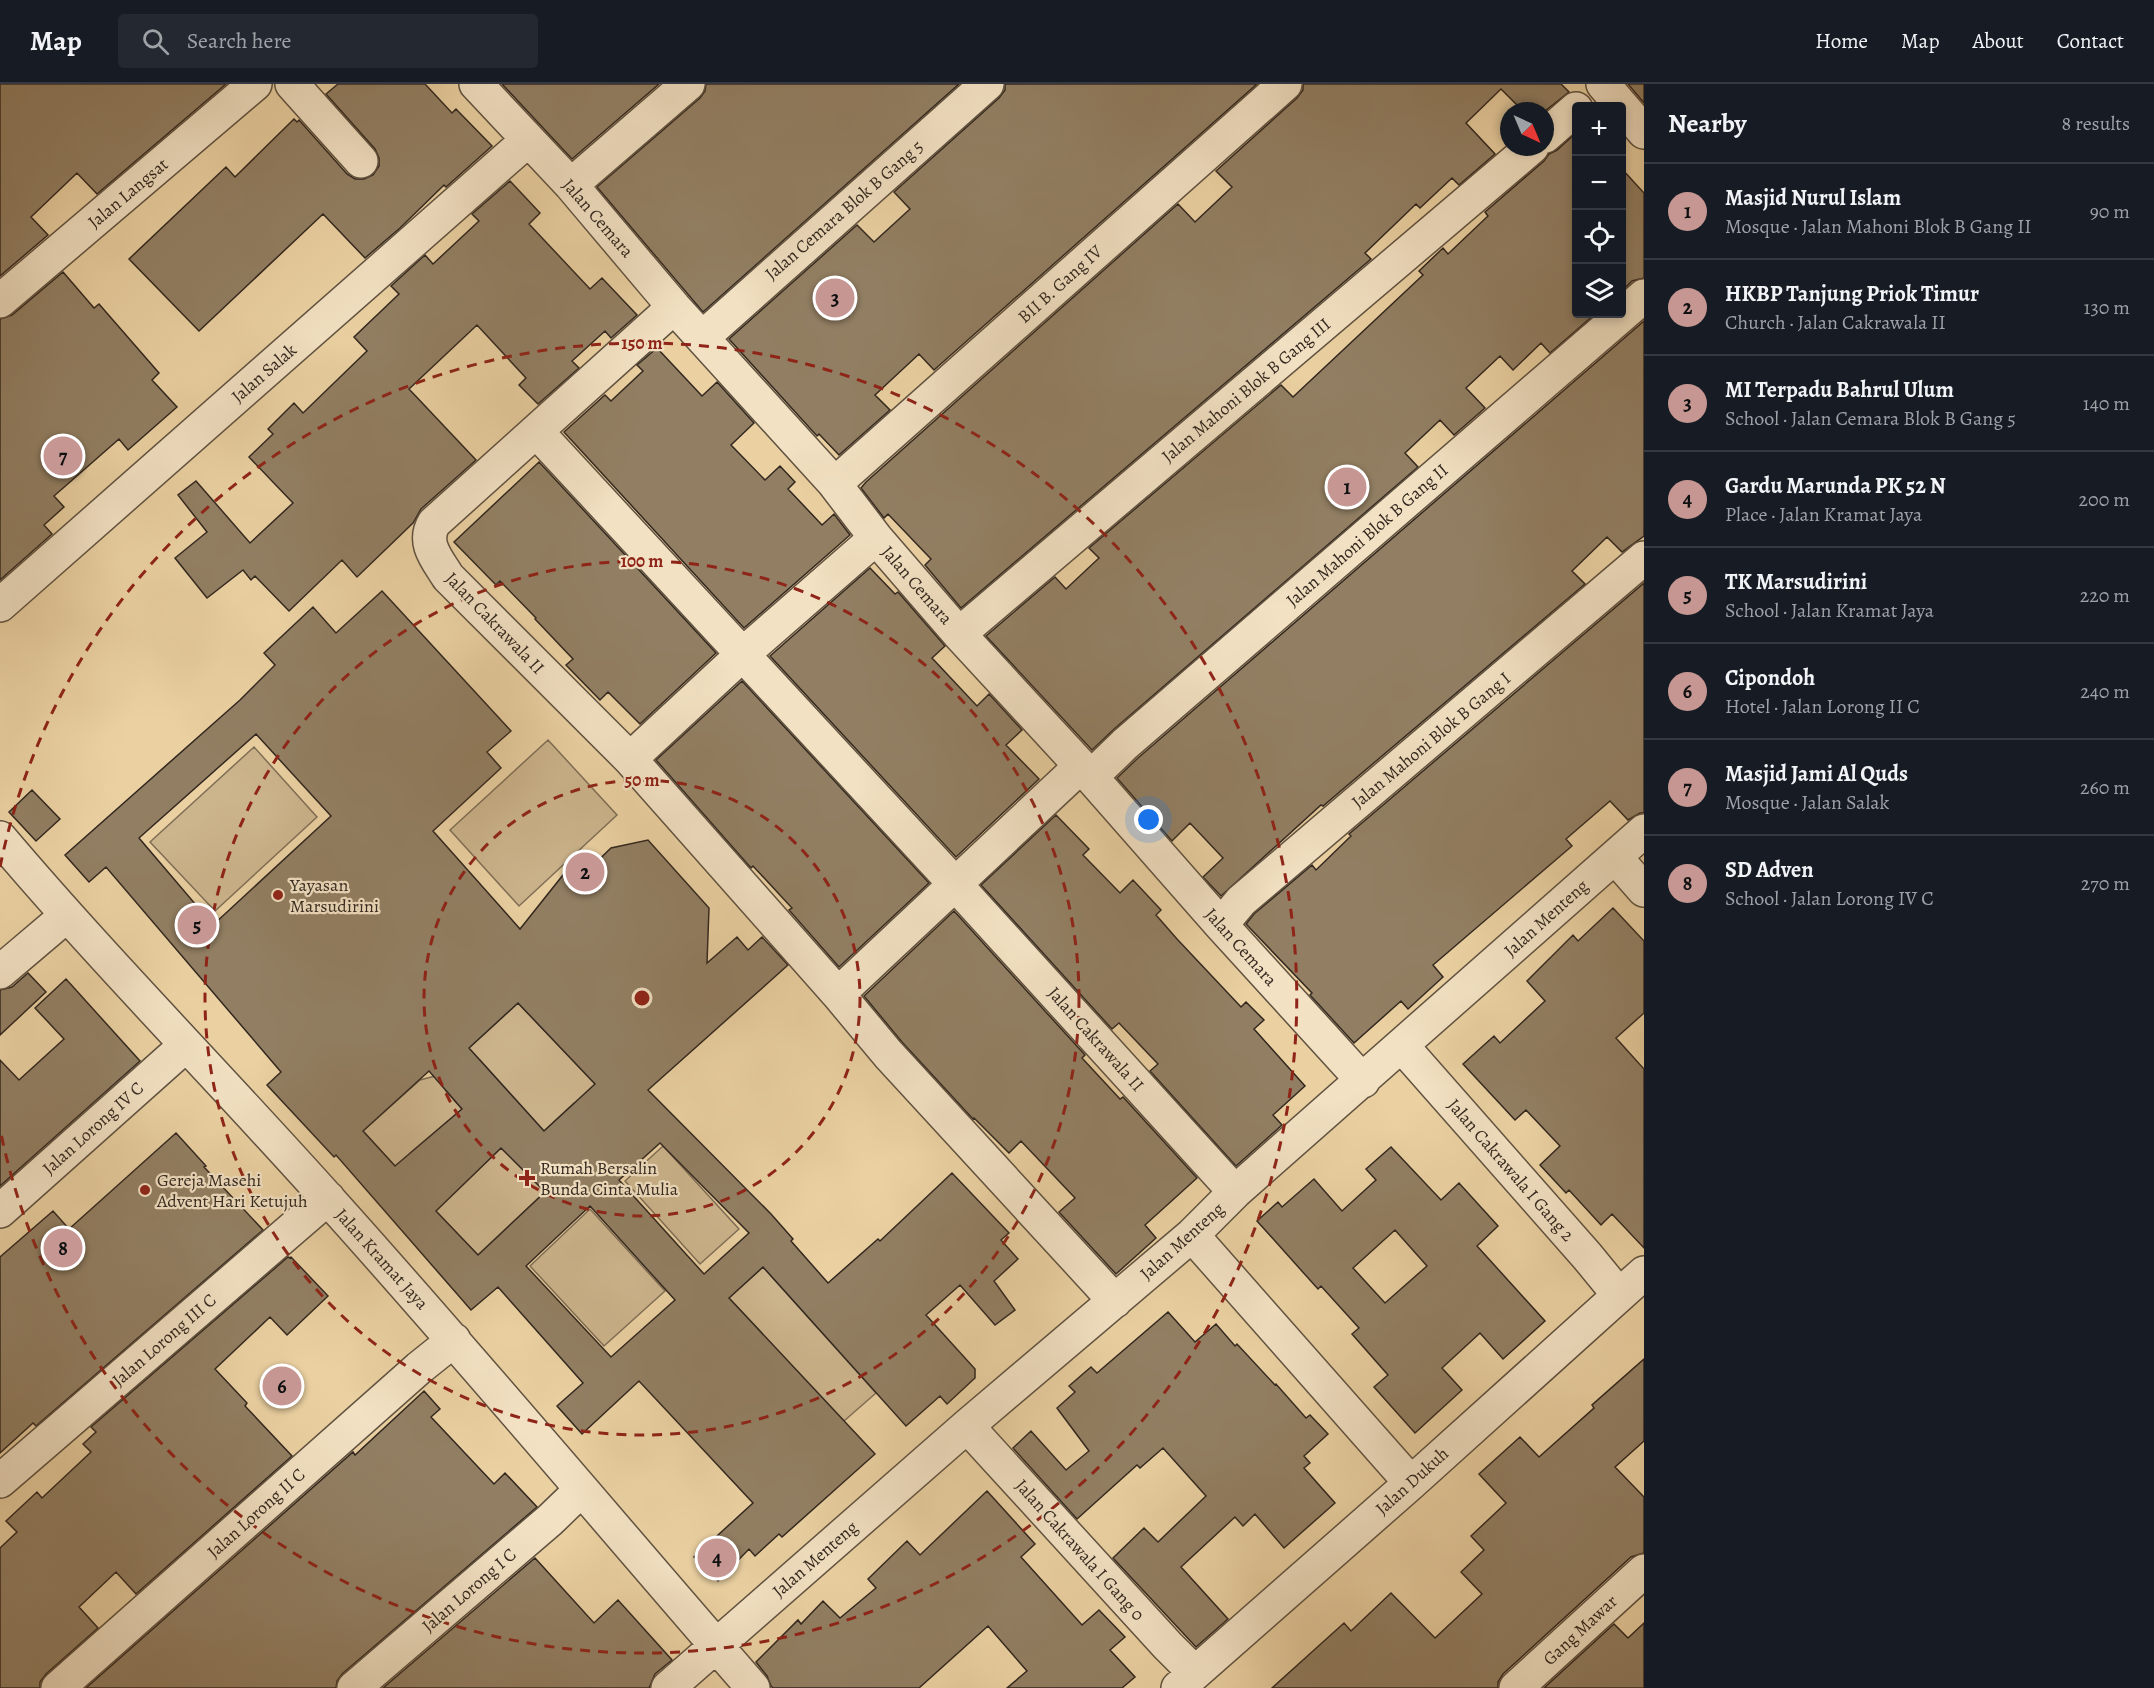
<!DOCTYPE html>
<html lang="en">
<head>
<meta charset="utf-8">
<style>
	:root { --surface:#171b24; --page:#242831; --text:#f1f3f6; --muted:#9ea1a6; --line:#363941; --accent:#c59692 }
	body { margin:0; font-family:Alegreya,serif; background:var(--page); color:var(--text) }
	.controls { position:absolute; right:18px; top:18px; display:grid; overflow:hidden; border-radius:6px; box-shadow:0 3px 9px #0003 }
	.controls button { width:54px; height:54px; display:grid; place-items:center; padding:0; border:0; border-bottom:2px solid var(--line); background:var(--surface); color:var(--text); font:30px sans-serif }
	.compass { position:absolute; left:1500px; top:18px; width:54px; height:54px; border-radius:50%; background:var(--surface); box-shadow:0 3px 9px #0003; rotate:136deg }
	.you { position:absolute; left:1149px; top:736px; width:21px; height:21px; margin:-15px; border:4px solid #fff; border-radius:50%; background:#1a73e8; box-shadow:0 0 0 9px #1a73e833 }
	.badge { display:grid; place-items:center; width:39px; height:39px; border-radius:50%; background:var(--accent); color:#111; font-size:20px; font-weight:700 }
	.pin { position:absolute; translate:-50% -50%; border:3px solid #fff; box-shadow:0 2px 6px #0006 }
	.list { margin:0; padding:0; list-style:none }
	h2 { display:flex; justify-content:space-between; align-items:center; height:78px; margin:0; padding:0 24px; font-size:26px }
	h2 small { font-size:20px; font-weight:400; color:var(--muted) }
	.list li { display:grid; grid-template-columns:39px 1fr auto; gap:18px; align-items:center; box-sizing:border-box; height:96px; padding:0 24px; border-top:2px solid var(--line) }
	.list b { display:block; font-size:22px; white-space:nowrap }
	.list p { margin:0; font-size:20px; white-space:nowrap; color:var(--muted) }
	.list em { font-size:20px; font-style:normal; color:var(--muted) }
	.icon { flex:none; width:33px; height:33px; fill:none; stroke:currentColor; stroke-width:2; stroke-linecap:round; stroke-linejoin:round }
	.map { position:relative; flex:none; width:1644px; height:1604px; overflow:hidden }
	header { display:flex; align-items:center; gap:36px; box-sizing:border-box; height:84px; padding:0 30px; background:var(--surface); border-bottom:2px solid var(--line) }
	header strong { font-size:28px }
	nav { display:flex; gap:33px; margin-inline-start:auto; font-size:21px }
	.search { width:420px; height:54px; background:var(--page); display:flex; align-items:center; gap:15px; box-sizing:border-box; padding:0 21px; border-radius:6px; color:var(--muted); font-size:22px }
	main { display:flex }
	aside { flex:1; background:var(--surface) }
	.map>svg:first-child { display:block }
	.green { fill:#ccb48c; stroke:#7f6e56; stroke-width:1.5 }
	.building { fill:#927f63; stroke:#32271f; stroke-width:1.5; fill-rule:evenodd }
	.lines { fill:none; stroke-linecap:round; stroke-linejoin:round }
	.minor-casing { stroke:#605240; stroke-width:36 }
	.minor { stroke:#f2e1c3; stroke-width:33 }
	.ring { fill:none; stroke:#8f2418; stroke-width:3; stroke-dasharray:10 8 }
	.poi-dot { fill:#8f2418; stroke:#f2e1c3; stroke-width:2 }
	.labels { text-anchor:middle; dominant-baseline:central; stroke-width:4.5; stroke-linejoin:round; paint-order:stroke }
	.street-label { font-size:18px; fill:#32271f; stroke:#f2e1c3 }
	.poi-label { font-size:18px; fill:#32271f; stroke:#f2e1c3; text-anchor:start }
	.centre { fill:#8f2418; stroke:#f2e1c3; stroke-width:3 }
	.ring-label { font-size:18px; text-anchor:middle; font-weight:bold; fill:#8f2418; stroke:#f2e1c3; stroke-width:4.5; stroke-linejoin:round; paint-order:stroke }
</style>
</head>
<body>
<header>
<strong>Map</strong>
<div class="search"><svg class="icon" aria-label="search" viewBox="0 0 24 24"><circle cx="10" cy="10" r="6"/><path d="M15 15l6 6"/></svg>Search here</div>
<nav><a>Home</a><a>Map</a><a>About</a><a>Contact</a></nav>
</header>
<main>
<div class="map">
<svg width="1644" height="1604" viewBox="0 0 1644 1604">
	<rect width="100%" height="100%" fill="#ebd1a2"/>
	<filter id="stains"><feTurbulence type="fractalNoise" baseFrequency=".00333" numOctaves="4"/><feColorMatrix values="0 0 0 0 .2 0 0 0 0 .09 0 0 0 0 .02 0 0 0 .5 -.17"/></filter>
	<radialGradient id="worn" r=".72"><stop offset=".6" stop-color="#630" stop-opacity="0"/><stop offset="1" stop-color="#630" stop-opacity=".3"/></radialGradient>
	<path class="green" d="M 548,656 L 617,731 L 519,822 L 450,746 Z
		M 254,663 L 317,733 L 215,827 L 150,758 Z
		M 518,919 L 625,1031 L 596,1041 L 574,1019 L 544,1047 L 480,976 L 446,1007 L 462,1025 L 410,1069 L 408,1096 L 363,1047 L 420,996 L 439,991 Z
		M 663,1062 L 739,1145 L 700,1180 L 625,1097 Z
		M 501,1064 L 563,1091 L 478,1171 L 422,1113 L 451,1112 Z
		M 590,1125 L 665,1207 L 604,1262 L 530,1182 Z
		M 763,1183 L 876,1309 L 844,1337 L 729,1214 Z"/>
	<path class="building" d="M 0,0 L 226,0 L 97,110 L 77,89 L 31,133 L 48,151 L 0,192 Z
		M 338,0 L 425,0 L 452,29 L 456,25 L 492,62 L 446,103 L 444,101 L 400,144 L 365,174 L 323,130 L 199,247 L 129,175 L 226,83 L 235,93 L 294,35 L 297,38 L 299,36 L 347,90 L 355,95 L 364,95 L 373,91 L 379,82 L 379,74 L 375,65 L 326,10 Z
		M 502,0 L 659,0 L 572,75 Z
		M 706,0 L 959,0 L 703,228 L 597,103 L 700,14 L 705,7 Z
		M 1005,0 L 1257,0 L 934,286 L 919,270 L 875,311 L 890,326 L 839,371 L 819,350 L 817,352 L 729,255 L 857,141 L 874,158 L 910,125 L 894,108 L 999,14 L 1005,6 Z
		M 1303,0 L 1561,0 L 1569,8 L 1545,27 L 1523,27 L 1501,5 L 1466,39 L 1495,70 L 1459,101 L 1452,94 L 1420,124 L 1416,120 L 1365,169 L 1371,175 L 961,524 L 925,481 L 931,475 L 888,430 L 884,434 L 861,404 L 866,398 L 1178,120 L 1195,138 L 1232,103 L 1216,87 L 1297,14 L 1303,6 Z
		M 1628,0 L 1644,0 L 1644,19 Z
		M 1576,49 L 1576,230 L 1595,230 L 1550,269 L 1541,259 L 1513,286 L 1500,272 L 1466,304 L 1485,324 L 1454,351 L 1440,336 L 1405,369 L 1418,383 L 1113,646 L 1092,666 L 986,552 L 1055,493 L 1066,505 L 1099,474 L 1089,464 L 1281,301 L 1293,313 L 1423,191 L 1419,187 L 1443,164 L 1448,170 L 1488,132 L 1485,128 L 1544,77 L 1549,70 L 1557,66 Z
		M 1622,85 L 1644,109 L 1644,194 L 1632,197 L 1622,207 Z
		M 510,97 L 540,129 L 529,140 L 590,205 L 602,194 L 637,231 L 611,254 L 605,247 L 572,277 L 579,284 L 538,320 L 519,301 L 526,294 L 477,241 L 409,305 L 476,376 L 421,425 L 413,439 L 357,493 L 342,476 L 289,527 L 255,492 L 251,496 L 243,486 L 207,514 L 175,474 L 207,448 L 178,411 L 196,397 L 250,459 L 293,419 L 249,373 L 273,350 L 268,345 L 294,319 L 303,329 L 367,267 L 354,253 L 399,210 L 391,202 L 425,171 L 433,180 L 479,137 L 472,130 Z
		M 63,188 L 94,224 L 99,220 L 159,289 L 152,296 L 177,323 L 128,366 L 119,355 L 54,412 L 64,423 L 44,441 L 52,450 L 0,496 L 0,235 L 12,231 Z
		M 1644,237 L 1644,452 L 1622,468 L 1607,453 L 1572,487 L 1585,500 L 1323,722 L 1321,721 L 1221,812 L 1203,793 L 1223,774 L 1190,739 L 1172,757 L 1117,694 L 1138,674 Z
		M 657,264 L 702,312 L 717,298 L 754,339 L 731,361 L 765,396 L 780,382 L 795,398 L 788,405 L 822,441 L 834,430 L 850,451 L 744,544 L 564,348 L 605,311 L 611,317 L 643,287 L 637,281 Z
		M 539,378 L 716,569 L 640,640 L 608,608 L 600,616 L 566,581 L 573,575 L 535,535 L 536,534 L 500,497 L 496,501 L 454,458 Z
		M 870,484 L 895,510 L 898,508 L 945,562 L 932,574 L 977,622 L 989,610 L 1022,646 L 1006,661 L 1039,695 L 956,773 L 770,572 Z
		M 1644,499 L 1644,729 L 1640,729 L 1628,736 L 1610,717 L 1566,755 L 1572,762 L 1433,881 L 1443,893 L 1408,925 L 1401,917 L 1354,959 L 1310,911 L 1312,909 L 1246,840 L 1254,830 L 1312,781 L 1316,786 L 1351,752 L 1349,750 Z
		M 382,507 L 511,647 L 487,668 L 501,684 L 433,747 L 520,845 L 563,791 L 577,797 L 611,764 L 648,756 L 709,824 L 707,879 L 737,853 L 748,866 L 762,853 L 788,881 L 648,1006 L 771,1130 L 793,1155 L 791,1157 L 828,1199 L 878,1155 L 880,1157 L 952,1089 L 1009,1149 L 1001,1156 L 1018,1175 L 994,1197 L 1015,1226 L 995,1241 L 960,1201 L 926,1231 L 975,1285 L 975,1294 L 947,1320 L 940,1312 L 906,1342 L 763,1183 L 729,1214 L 875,1370 L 782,1453 L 779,1450 L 755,1472 L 749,1465 L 718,1497 L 694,1473 L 753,1419 L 639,1297 L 582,1350 L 557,1322 L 583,1299 L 498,1203 L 471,1226 L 336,1071 L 334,1073 L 267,1001 L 281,988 L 106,783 L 89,798 L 65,771 L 240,616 L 275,581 L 264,569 L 313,523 L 336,549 ZM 256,650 L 331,732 L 213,841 L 139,754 ZM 518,919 L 595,1000 L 544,1047 L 469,964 ZM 429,987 L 462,1025 L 395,1082 L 363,1047 ZM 660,1059 L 749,1149 L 704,1190 L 619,1096 ZM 501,1064 L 545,1108 L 478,1171 L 436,1127 ZM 590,1122 L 675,1216 L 611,1273 L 526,1182 Z
		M 742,597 L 929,799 L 839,883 L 789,826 L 792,824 L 753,782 L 751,784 L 656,676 Z
		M 32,706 L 60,735 L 36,757 L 9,728 Z
		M 1056,731 L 1089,765 L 1083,771 L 1120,809 L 1133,796 L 1161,826 L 1156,831 L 1177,855 L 1241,923 L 1246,918 L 1264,936 L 1254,945 L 1305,1002 L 1273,1031 L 1282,1041 L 1236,1082 L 1150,987 L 1158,980 L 1119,939 L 1112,945 L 981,801 Z
		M 1613,824 L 1644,857 L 1644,929 L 1616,954 L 1644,985 L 1644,1164 L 1612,1130 L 1601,1141 L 1569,1106 L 1566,1109 L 1540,1081 L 1560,1062 L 1526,1026 L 1515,1036 L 1463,980 L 1494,952 L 1500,959 L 1545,917 L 1527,897 L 1573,851 L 1578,857 Z
		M 954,827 L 1085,971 L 1082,974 L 1120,1015 L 1123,1013 L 1197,1094 L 1145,1141 L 1156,1154 L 1116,1190 L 1059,1128 L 1075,1114 L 1021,1057 L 1009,1069 L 974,1034 L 973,1035 L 902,958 L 864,912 Z
		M 28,889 L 46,908 L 0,951 L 0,906 L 12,903 Z
		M 66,895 L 140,977 L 0,1102 L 0,976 L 19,996 L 64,955 L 35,924 Z
		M 176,1049 L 206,1082 L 204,1083 L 263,1146 L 36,1342 L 33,1339 L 0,1369 L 0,1173 L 53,1127 L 69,1145 Z
		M 1391,1063 L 1441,1116 L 1459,1099 L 1498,1142 L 1477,1162 L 1545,1237 L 1503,1275 L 1480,1249 L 1442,1284 L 1462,1306 L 1415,1349 L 1374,1303 L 1388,1291 L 1352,1250 L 1359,1244 L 1321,1202 L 1318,1205 L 1257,1137 L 1278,1118 L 1282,1123 L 1314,1095 L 1342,1127 L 1376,1096 L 1366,1085 ZM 1395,1146 L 1427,1182 L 1385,1219 L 1353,1184 Z
		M 288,1173 L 290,1174 L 291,1173 L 328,1212 L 287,1251 L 270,1233 L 215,1285 L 247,1319 L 245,1322 L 292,1372 L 136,1510 L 116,1488 L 79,1523 L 98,1544 L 46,1590 L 40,1598 L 40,1604 L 0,1604 L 0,1464 L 17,1448 L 6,1437 L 37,1408 L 42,1414 L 91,1368 L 83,1360 L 96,1348 L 91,1343 Z
		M 1168,1228 L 1195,1258 L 1216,1240 L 1235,1262 L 1237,1260 L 1275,1301 L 1276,1300 L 1306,1334 L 1310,1331 L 1328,1350 L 1304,1372 L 1310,1379 L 1304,1384 L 1335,1419 L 1284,1464 L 1255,1430 L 1243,1442 L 1235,1433 L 1181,1483 L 1228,1535 L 1196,1563 L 1113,1474 L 1144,1444 L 1158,1458 L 1206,1412 L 1163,1364 L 1140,1384 L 1137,1381 L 1077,1435 L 1013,1364 L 1031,1347 L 1066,1386 L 1089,1367 L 1057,1324 L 1075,1308 L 1069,1302 L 1091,1283 L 1097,1289 Z
		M 1644,1275 L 1644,1357 L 1615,1383 L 1644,1413 L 1644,1469 L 1631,1473 L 1503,1590 L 1498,1598 L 1498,1604 L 1272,1604 L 1344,1539 L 1351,1547 L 1391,1509 L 1435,1554 L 1482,1510 L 1461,1488 L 1484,1466 L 1471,1452 L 1506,1419 L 1479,1390 L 1520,1353 L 1539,1373 L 1594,1324 L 1592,1321 Z
		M 424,1307 L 440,1325 L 431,1333 L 494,1400 L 505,1389 L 537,1423 L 342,1590 L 337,1597 L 336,1604 L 86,1604 L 353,1368 L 355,1371 Z
		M 987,1407 L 1035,1460 L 1021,1473 L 1082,1541 L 1099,1526 L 1125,1553 L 1110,1566 L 1135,1593 L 1122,1604 L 1007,1604 L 1027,1587 L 988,1542 L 919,1604 L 773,1604 L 771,1602 L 767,1592 L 756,1578 L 798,1536 L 801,1540 L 823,1517 L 840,1534 L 876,1504 L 868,1495 L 907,1457 L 920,1471 Z
		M 535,1474 L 594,1539 L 618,1516 L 672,1576 L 655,1590 L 649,1604 L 383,1604 Z
		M 1644,1539 L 1644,1604 L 1544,1604 L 1614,1540 L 1628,1554 Z"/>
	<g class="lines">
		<g class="minor-casing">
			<path id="minor" d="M 292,0 L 361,77
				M 476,0 L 571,101 L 674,223 L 834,399 L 876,454 L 959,550 L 1091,693 L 1221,841 L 1363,997
				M 1603,0 L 1644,48
				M 1545,52 L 1576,25
				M 571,101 L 688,0
				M 0,217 L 255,0
				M 674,223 L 434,439 C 422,459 437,475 448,493 L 630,675 L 838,910 L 888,970 L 1115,1217
				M 703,253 L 987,0
				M 537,348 L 956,801 L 1235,1108
				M 834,399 L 847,389 L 1285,0
				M 0,521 L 528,56
				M 959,550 L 1532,63
				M 630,675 L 743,570 L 876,454
				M 1091,693 L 1125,660 L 1644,212
				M 0,754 C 106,879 221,995 330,1117 C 474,1277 612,1442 753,1604
				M 1615,773 L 1644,806
				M 1221,841 L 1241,817 L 1644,474
				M 0,888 L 66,832
				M 838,910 L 1081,682
				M 1402,962 L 1587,1172 L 1619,1211
				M 0,1127 L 186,961
				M 1192,1151 L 1411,1399
				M 967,1342 L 1168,1562 L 1195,1589
				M 0,1397 L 328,1114
				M 58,1604 L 419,1284 L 454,1256
				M 354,1604 L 550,1436 L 581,1406
				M 668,1604 L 967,1342 L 1192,1151 L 1235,1108 L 1644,747
				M 1178,1604 L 1411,1399 L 1644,1189
				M 1516,1604 L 1644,1487"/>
		</g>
		<use href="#minor" class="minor"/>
	</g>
	<g class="ring">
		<circle cx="642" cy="914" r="218"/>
		<circle cx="642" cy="914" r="437"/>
		<path d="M0 783A655 655 0 1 1 0 1045"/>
	</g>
	<g class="poi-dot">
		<circle cx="278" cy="811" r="6"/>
		<path d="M524 1085h6v6h6v6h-6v6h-6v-6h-6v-6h6z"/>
		<circle cx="145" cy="1106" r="6"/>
	</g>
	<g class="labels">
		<g class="street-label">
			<text transform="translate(128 109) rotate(-40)">Jalan Langsat</text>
			<text transform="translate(844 126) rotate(-41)">Jalan Cemara Blok B Gang 5</text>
			<text transform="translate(598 134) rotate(49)">Jalan Cemara</text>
			<text transform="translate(1060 200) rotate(-42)">BII B. Gang IV</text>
			<text transform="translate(264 289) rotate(-41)">Jalan Salak</text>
			<text transform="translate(1246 306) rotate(-40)">Jalan Mahoni Blok B Gang III</text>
			<text transform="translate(1367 451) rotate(-41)">Jalan Mahoni Blok B Gang II</text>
			<text transform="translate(917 501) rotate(49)">Jalan Cemara</text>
			<text transform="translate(495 539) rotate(46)">Jalan Cakrawala II</text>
			<text transform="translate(1431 656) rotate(-40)">Jalan Mahoni Blok B Gang I</text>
			<text transform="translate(1546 834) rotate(-42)">Jalan Menteng</text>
			<text transform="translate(1241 863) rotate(48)">Jalan Cemara</text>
			<text transform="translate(1096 955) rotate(48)">Jalan Cakrawala II</text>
			<text transform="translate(93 1044) rotate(-42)">Jalan Lorong IV C</text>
			<text transform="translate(1511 1086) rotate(49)">Jalan Cakrawala I Gang 2</text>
			<text transform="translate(1182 1157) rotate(-42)">Jalan Menteng</text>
			<text transform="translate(382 1175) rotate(48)">Jalan Kramat Jaya</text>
			<text transform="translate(164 1256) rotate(-41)">Jalan Lorong III C</text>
			<text transform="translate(1412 1397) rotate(-42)">Jalan Dukuh</text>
			<text transform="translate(256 1429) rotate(-42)">Jalan Lorong II C</text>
			<text transform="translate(1080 1466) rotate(48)">Jalan Cakrawala I Gang 0</text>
			<text transform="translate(815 1475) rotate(-41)">Jalan Menteng</text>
			<text transform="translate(469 1506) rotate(-41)">Jalan Lorong I C</text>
			<text transform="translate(1580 1546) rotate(-43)">Gang Mawar</text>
		</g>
		<g class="poi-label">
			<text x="290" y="801">Yayasan<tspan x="290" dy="21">Marsudirini</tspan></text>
			<text x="540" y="1084">Rumah Bersalin<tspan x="540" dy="21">Bunda Cinta Mulia</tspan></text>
			<text x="157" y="1096">Gereja Masehi<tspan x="157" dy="21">Advent Hari Ketujuh</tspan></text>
		</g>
	</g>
	<circle cx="642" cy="914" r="9" class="centre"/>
	<g class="ring-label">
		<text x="642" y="265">150 m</text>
		<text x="642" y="483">100 m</text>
		<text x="642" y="702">50 m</text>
	</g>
	<rect width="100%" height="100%" filter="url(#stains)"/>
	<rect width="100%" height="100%" fill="url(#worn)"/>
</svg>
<div class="controls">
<button>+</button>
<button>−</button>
<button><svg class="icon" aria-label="locate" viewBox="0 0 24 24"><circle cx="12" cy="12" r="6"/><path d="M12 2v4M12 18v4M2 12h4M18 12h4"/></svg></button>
<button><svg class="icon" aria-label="layers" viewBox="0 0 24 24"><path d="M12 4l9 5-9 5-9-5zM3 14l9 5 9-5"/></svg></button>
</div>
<svg class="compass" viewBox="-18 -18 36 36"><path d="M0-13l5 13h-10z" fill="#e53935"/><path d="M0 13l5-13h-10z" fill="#9ea1a6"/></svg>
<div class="you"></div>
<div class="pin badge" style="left:1347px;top:403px">1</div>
<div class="pin badge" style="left:585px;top:788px">2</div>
<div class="pin badge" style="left:835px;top:214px">3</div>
<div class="pin badge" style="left:717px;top:1474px">4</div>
<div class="pin badge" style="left:197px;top:841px">5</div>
<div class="pin badge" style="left:282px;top:1302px">6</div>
<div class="pin badge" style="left:63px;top:372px">7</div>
<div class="pin badge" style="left:63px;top:1164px">8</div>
</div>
<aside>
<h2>Nearby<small>8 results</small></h2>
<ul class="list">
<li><span class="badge">1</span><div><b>Masjid Nurul Islam</b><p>Mosque · Jalan Mahoni Blok B Gang II</p></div><em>90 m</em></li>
<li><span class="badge">2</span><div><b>HKBP Tanjung Priok Timur</b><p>Church · Jalan Cakrawala II</p></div><em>130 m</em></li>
<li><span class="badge">3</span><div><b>MI Terpadu Bahrul Ulum</b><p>School · Jalan Cemara Blok B Gang 5</p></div><em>140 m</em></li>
<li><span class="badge">4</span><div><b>Gardu Marunda PK 52 N</b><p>Place · Jalan Kramat Jaya</p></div><em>200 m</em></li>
<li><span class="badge">5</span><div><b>TK Marsudirini</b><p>School · Jalan Kramat Jaya</p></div><em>220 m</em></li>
<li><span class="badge">6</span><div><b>Cipondoh</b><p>Hotel · Jalan Lorong II C</p></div><em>240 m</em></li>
<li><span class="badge">7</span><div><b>Masjid Jami Al Quds</b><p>Mosque · Jalan Salak</p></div><em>260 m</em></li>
<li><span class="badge">8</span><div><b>SD Adven</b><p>School · Jalan Lorong IV C</p></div><em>270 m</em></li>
</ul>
</aside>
</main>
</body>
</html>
